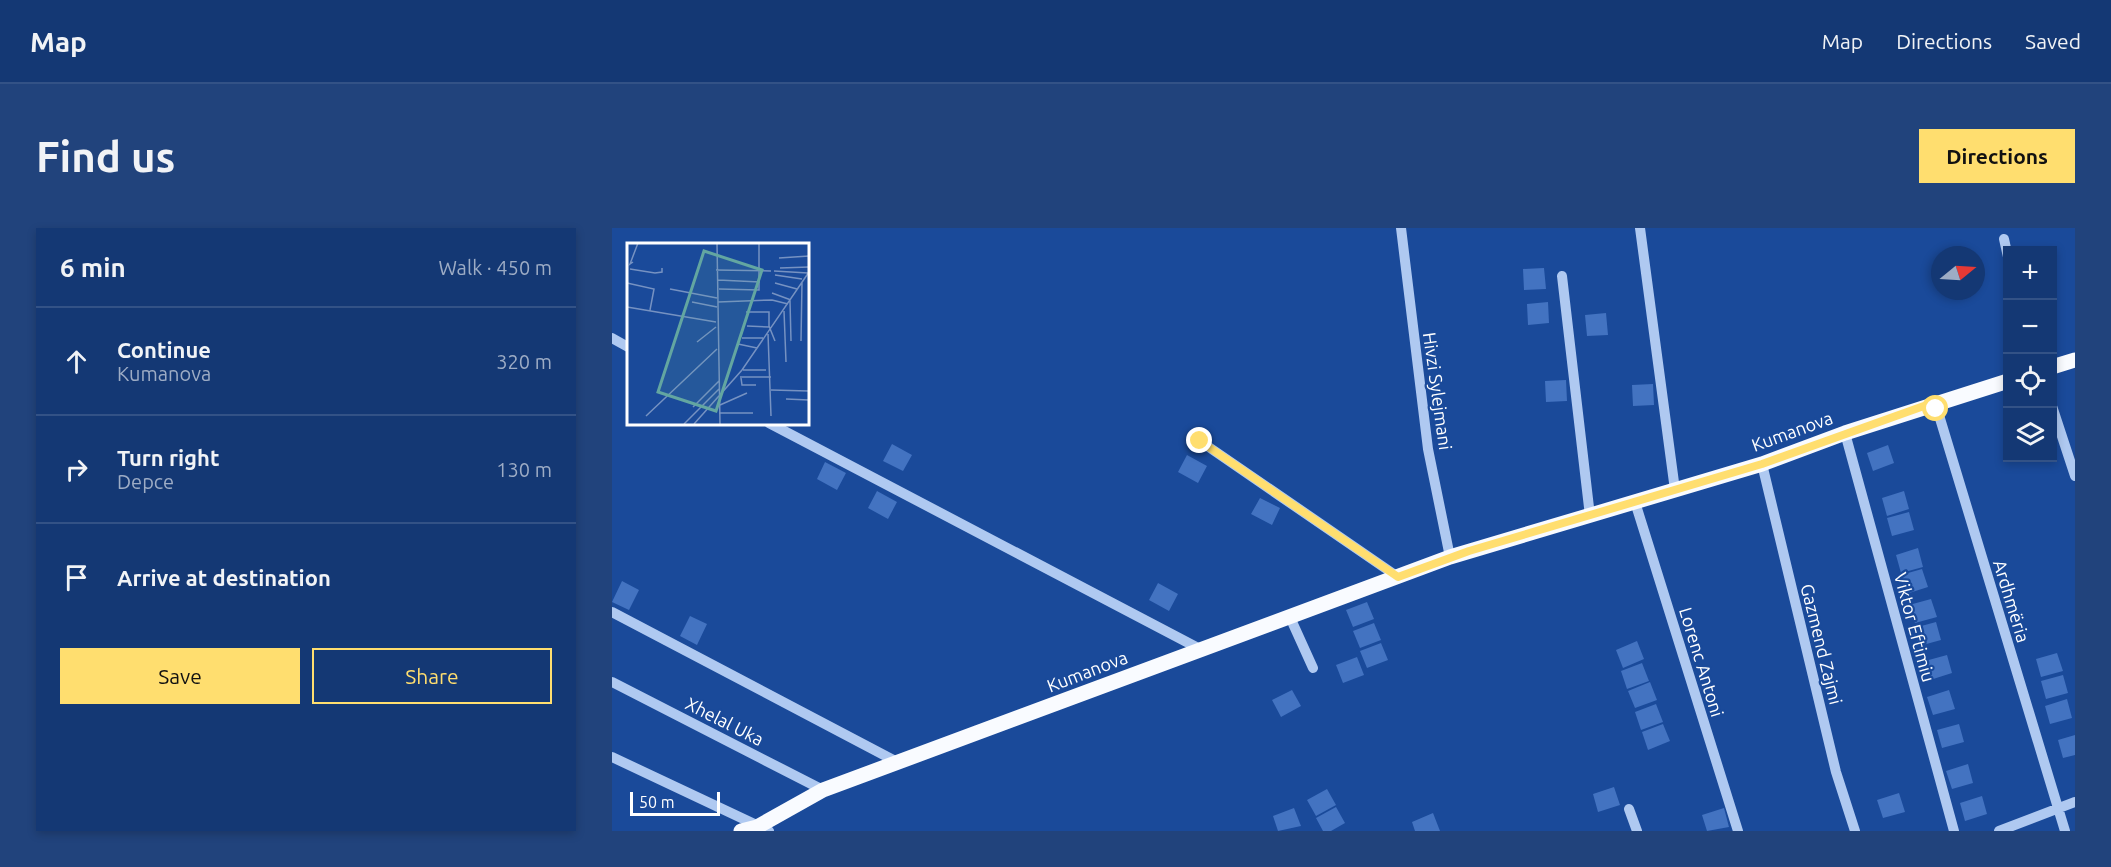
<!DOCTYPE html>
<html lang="en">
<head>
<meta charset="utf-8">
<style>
	:root { --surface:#143874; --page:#21437c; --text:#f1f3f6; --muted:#9dacc5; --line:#335286; --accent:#ffde6f }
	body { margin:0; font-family:Ubuntu,sans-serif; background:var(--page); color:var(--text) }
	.controls { position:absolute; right:18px; top:18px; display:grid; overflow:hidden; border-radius:0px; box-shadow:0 3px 9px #0003 }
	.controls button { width:54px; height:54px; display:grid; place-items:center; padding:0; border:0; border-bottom:2px solid var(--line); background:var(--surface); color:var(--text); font:30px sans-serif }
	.compass { position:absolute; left:1319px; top:18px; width:54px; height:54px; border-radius:50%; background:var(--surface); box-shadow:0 3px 9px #0003; rotate:72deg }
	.scale { position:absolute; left:18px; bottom:15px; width:90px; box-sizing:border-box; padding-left:6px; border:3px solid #fff; border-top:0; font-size:16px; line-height:21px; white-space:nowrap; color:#fff; -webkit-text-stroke:4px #1a4a9a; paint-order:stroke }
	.stop { position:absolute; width:18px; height:18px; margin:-14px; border:4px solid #ffde6f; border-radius:50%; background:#fff }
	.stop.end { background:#ffde6f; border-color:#fff; box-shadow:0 2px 6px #0008 }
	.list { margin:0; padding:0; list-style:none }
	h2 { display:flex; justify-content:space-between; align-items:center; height:78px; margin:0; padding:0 24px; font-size:26px }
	h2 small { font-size:20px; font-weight:400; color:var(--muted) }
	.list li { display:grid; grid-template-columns:39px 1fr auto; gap:18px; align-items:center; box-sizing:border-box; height:108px; padding:0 24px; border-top:2px solid var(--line) }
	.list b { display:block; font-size:22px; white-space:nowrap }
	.list p { margin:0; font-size:20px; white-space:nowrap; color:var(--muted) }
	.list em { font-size:20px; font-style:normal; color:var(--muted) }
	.actions { display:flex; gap:12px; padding:18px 24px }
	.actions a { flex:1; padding:14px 0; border:2px solid var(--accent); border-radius:0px; text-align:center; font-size:21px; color:var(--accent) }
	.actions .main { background:var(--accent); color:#111 }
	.icon { flex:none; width:33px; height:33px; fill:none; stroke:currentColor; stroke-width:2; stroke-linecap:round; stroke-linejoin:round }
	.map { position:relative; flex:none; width:1463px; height:603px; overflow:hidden; border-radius:0px }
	header { display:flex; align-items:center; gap:36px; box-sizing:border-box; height:84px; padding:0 30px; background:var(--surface); border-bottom:2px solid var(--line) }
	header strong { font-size:28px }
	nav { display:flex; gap:33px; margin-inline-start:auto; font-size:21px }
	.intro { display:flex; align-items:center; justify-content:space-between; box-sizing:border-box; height:144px; padding:0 36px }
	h1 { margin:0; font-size:42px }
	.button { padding:15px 27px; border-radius:0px; background:var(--accent); color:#111; font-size:21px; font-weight:700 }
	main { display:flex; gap:36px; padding:0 36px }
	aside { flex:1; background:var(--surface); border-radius:0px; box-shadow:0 3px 9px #0003 }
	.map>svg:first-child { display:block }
	.building { fill:#4373c1 }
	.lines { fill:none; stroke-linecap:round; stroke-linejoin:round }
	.minor { stroke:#afc9f1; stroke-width:10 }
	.major { stroke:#f9fbff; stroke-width:15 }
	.route { stroke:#ffde6f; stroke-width:8 }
	.labels { text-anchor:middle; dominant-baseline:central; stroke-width:4.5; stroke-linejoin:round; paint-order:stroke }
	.street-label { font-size:18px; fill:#fff; stroke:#1a4a9a }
	.inset-road { fill:none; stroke:#7692c2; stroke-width:1.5 }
	.view { fill:#63a6a1; fill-opacity:0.15; stroke:#63a6a1; stroke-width:3 }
	.inset-edge { fill:none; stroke:#fff; stroke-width:3 }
</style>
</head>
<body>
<header>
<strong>Map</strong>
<nav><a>Map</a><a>Directions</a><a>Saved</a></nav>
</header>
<div class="intro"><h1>Find us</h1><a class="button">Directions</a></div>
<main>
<aside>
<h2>6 min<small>Walk · 450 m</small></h2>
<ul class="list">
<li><svg class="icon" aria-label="ahead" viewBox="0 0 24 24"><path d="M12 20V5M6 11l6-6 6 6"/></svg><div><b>Continue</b><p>Kumanova</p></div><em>320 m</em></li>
<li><svg class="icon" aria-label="right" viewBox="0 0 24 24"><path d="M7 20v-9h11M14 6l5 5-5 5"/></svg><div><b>Turn right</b><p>Depce</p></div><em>130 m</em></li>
<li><svg class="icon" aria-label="arrive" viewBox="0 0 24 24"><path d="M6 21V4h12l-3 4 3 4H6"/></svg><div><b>Arrive at destination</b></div></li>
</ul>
<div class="actions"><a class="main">Save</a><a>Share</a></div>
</aside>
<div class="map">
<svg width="1463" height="603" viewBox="0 0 1463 603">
	<rect width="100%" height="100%" fill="#1a4a9a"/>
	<path class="building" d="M 932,40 L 934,61 L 912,62 L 911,41 Z
		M 936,74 L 937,95 L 916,97 L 915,76 Z
		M 994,85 L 996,107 L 975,108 L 973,87 Z
		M 954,152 L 955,173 L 934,174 L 933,153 Z
		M 1041,156 L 1042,177 L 1021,178 L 1020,157 Z
		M 280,216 L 300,227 L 291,243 L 271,233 Z
		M 1276,217 L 1282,235 L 1261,243 L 1255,225 Z
		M 575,227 L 595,238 L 586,255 L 566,244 Z
		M 213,234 L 234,245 L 225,262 L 205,251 Z
		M 265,263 L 285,274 L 276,291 L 256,280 Z
		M 1292,263 L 1297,281 L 1275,288 L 1270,270 Z
		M 648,270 L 668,280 L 660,297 L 639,286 Z
		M 1297,284 L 1302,302 L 1280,308 L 1275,290 Z
		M 1306,320 L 1311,339 L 1289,345 L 1284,327 Z
		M 1310,341 L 1316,359 L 1294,366 L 1289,347 Z
		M 10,353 L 27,362 L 17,382 L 0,374 Z
		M 546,355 L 566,366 L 557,383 L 537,372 Z
		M 1319,371 L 1325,389 L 1303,395 L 1297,377 Z
		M 755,374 L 762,391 L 741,399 L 734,382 Z
		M 78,388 L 95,396 L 85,417 L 68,408 Z
		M 1324,394 L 1329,412 L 1307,418 L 1302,400 Z
		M 762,395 L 769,412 L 748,420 L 741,403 Z
		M 1025,413 L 1032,431 L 1011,440 L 1004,422 Z
		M 769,415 L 776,432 L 755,440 L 748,423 Z
		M 1445,425 L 1451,443 L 1429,449 L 1424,431 Z
		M 1335,427 L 1340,445 L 1318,452 L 1313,433 Z
		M 745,429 L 752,447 L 731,455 L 724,437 Z
		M 1030,435 L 1037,453 L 1015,461 L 1009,443 Z
		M 1451,447 L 1456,465 L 1434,471 L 1429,453 Z
		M 1038,454 L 1045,472 L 1023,480 L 1016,463 Z
		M 680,462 L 689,478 L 669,489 L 660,472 Z
		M 1337,462 L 1343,481 L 1321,487 L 1315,469 Z
		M 1455,471 L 1460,490 L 1438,496 L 1433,478 Z
		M 1044,476 L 1051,494 L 1029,502 L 1023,484 Z
		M 1051,496 L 1058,513 L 1036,522 L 1030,504 Z
		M 1347,496 L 1352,514 L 1330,520 L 1325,502 Z
		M 1463,507 L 1463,527 L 1451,530 L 1446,512 Z
		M 1356,536 L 1361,555 L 1340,561 L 1334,543 Z
		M 1002,559 L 1008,577 L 986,584 L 981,566 Z
		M 715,561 L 724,577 L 704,588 L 695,572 Z
		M 1287,565 L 1293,584 L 1271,590 L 1265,572 Z
		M 1370,568 L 1375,586 L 1353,593 L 1348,575 Z
		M 724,579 L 733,595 L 719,603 L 711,603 L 704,590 Z
		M 682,580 L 689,598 L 666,603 L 661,588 Z
		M 1112,580 L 1117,599 L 1095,603 L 1090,587 Z
		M 821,585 L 828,603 L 803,603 L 800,594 Z"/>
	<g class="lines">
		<path class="minor" d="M 789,0 L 816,221 L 838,329
			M 1028,0 L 1063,262
			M 1392,11 L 1396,29
			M 950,48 L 978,288
			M 0,110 L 16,119
			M 1323,174 L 1453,603
			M 1440,178 L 1463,248
			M 157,195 L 588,421
			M 1233,205 L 1342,603
			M 588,213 L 786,349
			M 1150,236 L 1224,544 L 1243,603
			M 1023,274 L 1126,603
			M 0,384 L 287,535
			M 677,387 L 701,440
			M 0,454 L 211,562
			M 0,529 L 157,603
			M 1017,581 L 1025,603
			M 1387,603 L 1463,574"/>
		<path class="major" d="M 1440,139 L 1463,132
			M 129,603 L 145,599 L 211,562 L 838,329 L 1150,236 L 1233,205 L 1396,153"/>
	</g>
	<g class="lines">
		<path class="route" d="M 588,213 L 786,349 L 857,323 L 1150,236 L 1323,174 L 1324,181"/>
	</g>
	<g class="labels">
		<g class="street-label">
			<text transform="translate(826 163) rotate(82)">Hivzi Sylejmani</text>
			<text transform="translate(1180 203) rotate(-20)">Kumanova</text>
			<text transform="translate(1400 373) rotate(73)">Ardhmëria</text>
			<text transform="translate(1303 399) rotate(75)">Viktor Eftimiu</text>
			<text transform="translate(1210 416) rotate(76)">Gazmend Zajmi</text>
			<text transform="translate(1090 434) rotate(73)">Lorenc Antoni</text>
			<text transform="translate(475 443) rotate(-21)">Kumanova</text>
			<text transform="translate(113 493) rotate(27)">Xhelal Uka</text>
		</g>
	</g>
	<g transform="translate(15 15)">
		<rect width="182" height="182" fill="#1a4a9a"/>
		<path class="inset-road" d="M 90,0 L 93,181M 152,15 L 182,13M 6,19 L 3,21 L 11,0M 153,25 L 182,24M 3,26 L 28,30 L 35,29 L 35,25M 89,27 L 144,28M 147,28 L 181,30M 148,32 L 175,36M 91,37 L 133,39M 0,40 L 27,46 L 23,67M 148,40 L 170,46M 43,46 L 90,55M 92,46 L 132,47 L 132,0M 145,50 L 164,57M 163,58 L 164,98M 65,59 L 90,64M 91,59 L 145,57 L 161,61M 0,64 L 89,79M 157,68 L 159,119M 119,69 L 142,69 L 142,83 L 148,98M 120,83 L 142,84M 141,91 L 144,173M 115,95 L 136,95M 174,98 L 175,39M 70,99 L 89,84M 111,101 L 130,105M 116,127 L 139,127M 113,134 L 144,134M 114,135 L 115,142 L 129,142M 144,147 L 182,148M 159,156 L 182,157M 93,162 L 120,150M 66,164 L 92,138M 92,170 L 126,170M 19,173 L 90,106M 57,181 L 92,146M 67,181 L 115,127 L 182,29"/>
		<path class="view" d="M 77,8 L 135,27 L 89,168 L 31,149 Z"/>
		<rect width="182" height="182" class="inset-edge"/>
	</g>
</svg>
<div class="controls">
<button>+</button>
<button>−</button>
<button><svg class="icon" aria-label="locate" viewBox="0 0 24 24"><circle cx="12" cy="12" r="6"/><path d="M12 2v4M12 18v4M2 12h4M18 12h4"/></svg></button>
<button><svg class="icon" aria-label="layers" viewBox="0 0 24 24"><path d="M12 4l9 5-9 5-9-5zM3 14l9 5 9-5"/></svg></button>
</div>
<svg class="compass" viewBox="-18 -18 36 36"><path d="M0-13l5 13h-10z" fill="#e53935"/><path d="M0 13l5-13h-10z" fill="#9dacc5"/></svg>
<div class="scale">50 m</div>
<div class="stop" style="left:1324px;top:181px"></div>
<div class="stop end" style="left:588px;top:213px"></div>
</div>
</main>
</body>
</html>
